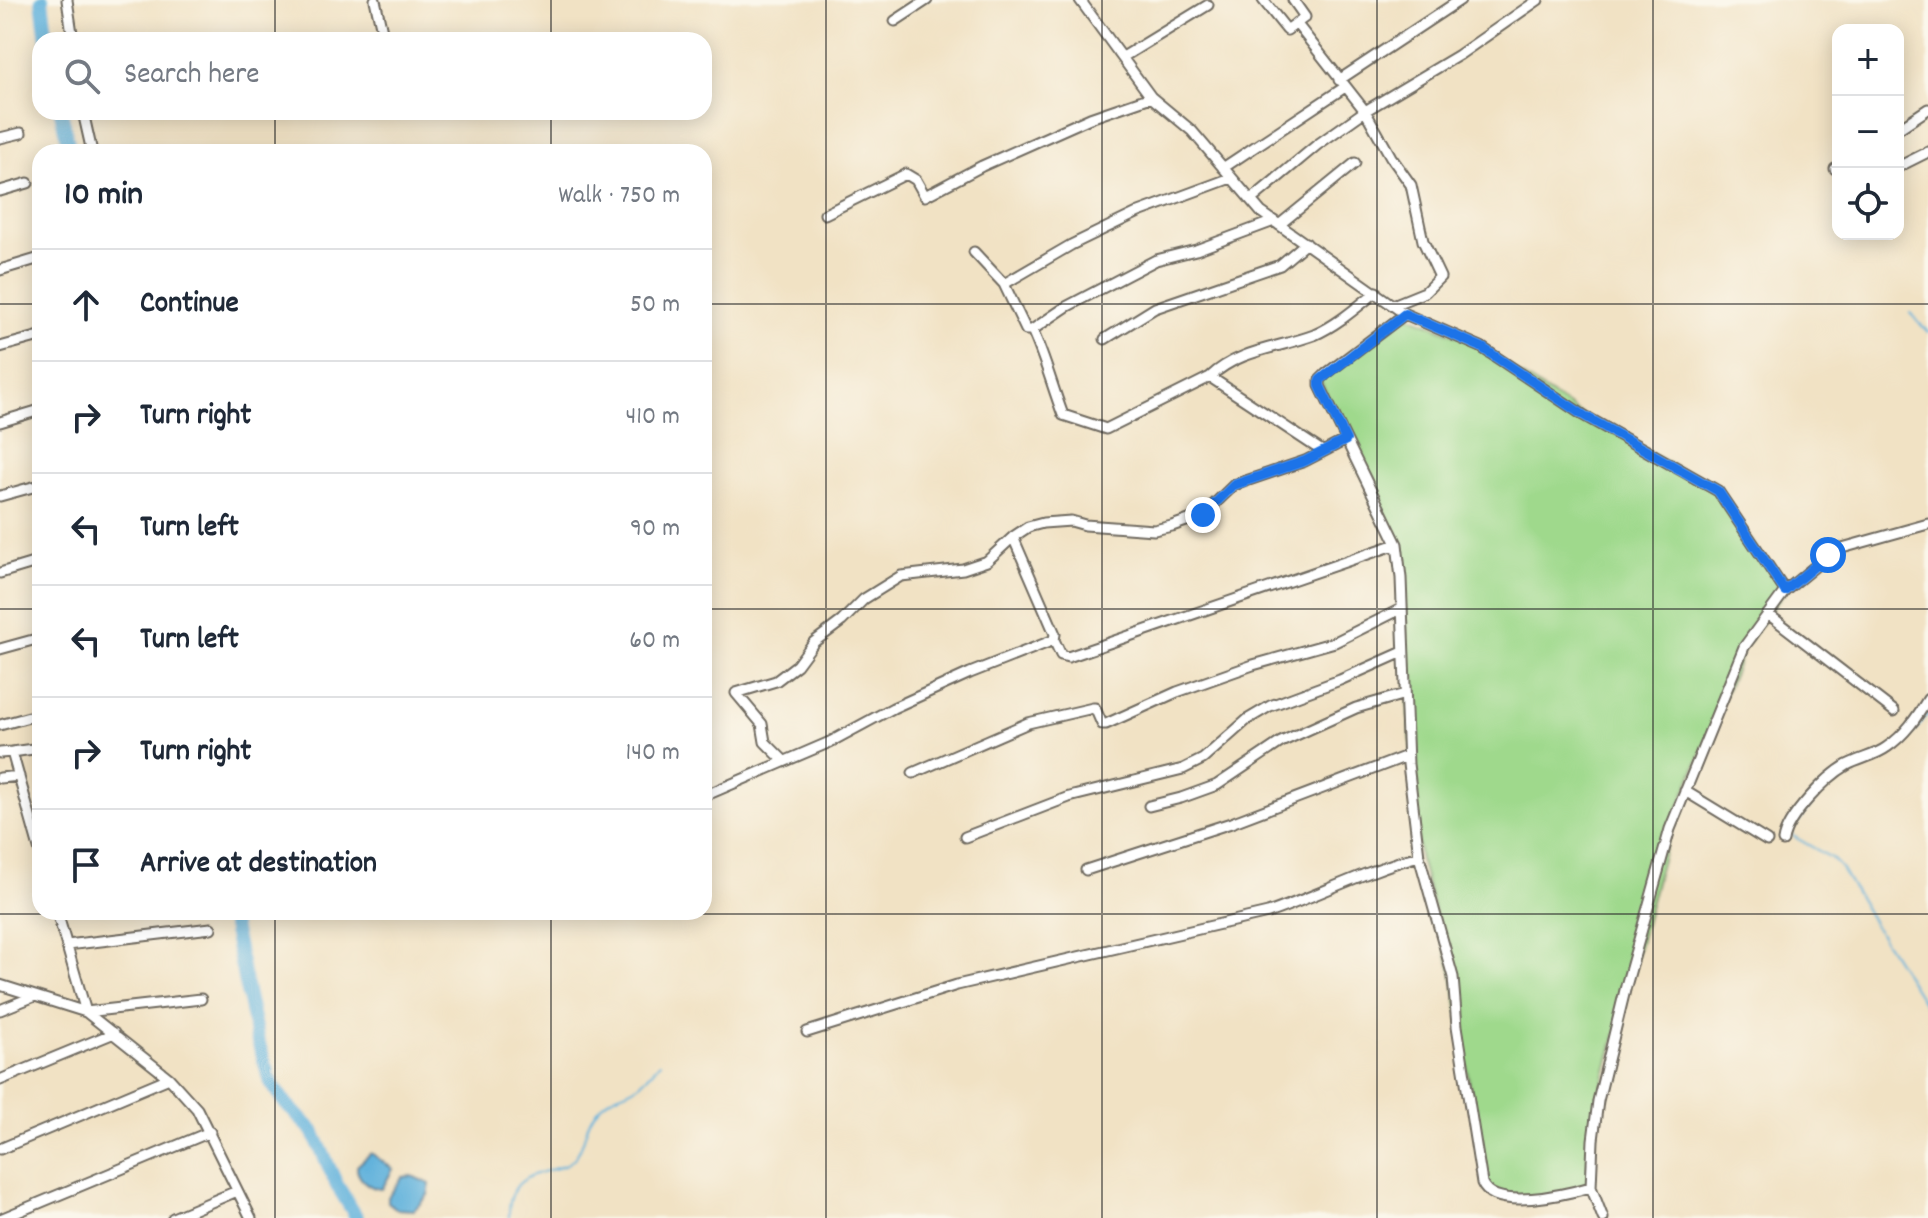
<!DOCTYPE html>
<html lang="en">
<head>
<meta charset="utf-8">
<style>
	:root { --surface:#fff; --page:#f2f2f3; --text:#1f2937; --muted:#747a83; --line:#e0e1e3 }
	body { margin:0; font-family:Dekko,sans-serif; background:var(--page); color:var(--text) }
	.controls { position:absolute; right:24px; top:24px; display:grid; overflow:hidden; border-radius:16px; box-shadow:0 4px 20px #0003 }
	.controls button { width:72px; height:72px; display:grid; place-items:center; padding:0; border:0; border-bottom:2px solid var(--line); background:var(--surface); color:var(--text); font:40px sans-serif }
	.stop { position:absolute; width:24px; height:24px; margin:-18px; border:6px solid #1a73e8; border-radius:50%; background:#fff }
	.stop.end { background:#1a73e8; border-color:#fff; box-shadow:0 2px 8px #0008 }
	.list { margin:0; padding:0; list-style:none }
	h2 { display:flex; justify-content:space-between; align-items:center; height:104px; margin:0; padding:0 32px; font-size:34px }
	h2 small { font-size:26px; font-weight:400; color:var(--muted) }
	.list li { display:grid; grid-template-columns:52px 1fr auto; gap:24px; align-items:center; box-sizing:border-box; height:112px; padding:0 32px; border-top:2px solid var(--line) }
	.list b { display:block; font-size:30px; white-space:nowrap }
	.list em { font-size:26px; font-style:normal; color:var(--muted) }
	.icon { flex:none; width:44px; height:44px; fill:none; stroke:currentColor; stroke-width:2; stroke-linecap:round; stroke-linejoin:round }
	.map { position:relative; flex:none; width:1928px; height:1218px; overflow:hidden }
	.search { position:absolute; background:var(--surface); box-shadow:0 4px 20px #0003; left:32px; top:32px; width:680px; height:88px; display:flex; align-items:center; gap:20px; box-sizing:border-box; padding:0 28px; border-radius:24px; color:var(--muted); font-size:30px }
	.panel { position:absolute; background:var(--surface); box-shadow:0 4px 20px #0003; left:32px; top:144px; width:680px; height:776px; border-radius:24px }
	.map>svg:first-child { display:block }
	.green { fill:#9fd98c; stroke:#65825c; stroke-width:2 }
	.water { fill:#62b2dc; stroke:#466e84; stroke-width:2 }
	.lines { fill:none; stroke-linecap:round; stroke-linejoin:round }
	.stream { stroke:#62b2dc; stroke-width:2 }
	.river { stroke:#62b2dc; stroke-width:14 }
	.minor-casing { stroke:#706b61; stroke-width:13 }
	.minor { stroke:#fff; stroke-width:9 }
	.route { stroke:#1a73e8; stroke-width:10 }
	.grid { fill:none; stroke:#2b2b2b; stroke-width:2; stroke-opacity:0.55 }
</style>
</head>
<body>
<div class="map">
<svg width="1928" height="1218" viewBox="0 0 1928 1218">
	<rect width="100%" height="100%" fill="#fbf7ec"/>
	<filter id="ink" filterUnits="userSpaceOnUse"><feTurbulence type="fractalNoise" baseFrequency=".0125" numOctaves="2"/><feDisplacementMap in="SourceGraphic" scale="16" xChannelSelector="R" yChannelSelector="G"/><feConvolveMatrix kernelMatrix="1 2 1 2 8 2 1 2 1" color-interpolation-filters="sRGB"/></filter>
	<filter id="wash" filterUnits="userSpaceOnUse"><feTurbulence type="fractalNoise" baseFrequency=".006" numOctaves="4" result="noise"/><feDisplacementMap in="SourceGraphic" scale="32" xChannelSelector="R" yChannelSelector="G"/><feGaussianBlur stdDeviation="1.8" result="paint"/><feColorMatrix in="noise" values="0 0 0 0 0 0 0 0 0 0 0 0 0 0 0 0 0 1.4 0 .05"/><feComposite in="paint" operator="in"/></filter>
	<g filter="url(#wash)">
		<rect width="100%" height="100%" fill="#f1e2c4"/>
		<path class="green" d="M 1405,314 L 1463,338 L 1583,415 L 1718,491 L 1785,591 L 1744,648 L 1670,829 L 1598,1101 L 1591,1187 L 1520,1200 L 1486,1192 L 1453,977 L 1419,856 L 1397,544 L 1320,380 Z"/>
		<path class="water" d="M 371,1153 L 393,1169 L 382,1189 C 370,1189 356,1178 357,1166 Z
			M 412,1176 L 430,1184 L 428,1195 L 414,1210 L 397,1209 L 388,1202 L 388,1197 L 403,1177 Z"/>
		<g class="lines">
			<path class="stream" d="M 1910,313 L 1928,332
				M 1928,713 C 1917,734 1889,755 1867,765 C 1861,768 1855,769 1849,771 C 1827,783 1808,810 1792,829 L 1793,836 L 1831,858 L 1841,868 L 1876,928 L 1928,1010
				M 509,1218 C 507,1160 558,1180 576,1156 C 586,1143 584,1125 596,1111 C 612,1092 622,1096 638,1085 C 646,1079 653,1070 660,1063"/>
			<path class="river" d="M 42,0 L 47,40
				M 61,112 L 70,152
				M 230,912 L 257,1038 L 271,1083 L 286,1104 L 313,1131 L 337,1185 L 357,1218"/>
		</g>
	</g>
	<g filter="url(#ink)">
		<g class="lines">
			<g class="minor-casing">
				<path id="minor" d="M 67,0 L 73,40
					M 375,0 L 384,40
					M 1080,0 L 1151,97 L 1192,131 L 1261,212 L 1405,314 L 1481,347 L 1583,415 L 1718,491 L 1785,591
					M 1263,0 L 1287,30 L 1305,17 L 1293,0
					M 895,21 L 927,0
					M 1296,23 L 1365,111 L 1391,157 L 1411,185 L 1423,241 L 1440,277 L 1425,292 L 1393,305
					M 1123,57 L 1208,5
					M 1339,80 L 1460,0
					M 83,112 L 92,152
					M 1898,129 L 1928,109
					M 0,138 L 21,133
					M 1898,167 L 1928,152
					M 1223,168 L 1345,87
					M 1835,169 L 1838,167
					M 0,191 L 28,183
					M 1251,200 L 1317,145 L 1365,111 L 1459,55 L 1538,0
					M 825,214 L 906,174 L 916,180 L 925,196 L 982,166 L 1090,118 L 1151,97
					M 1279,225 L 1355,163
					M 974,252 L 1004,284 L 1026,330 L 1032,330 C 1045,358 1052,386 1063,415 L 1106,429 L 1210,377 L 1322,451
					M 0,270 L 40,258
					M 1004,284 L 1071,245 L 1139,212 L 1231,178
					M 1405,314 L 1326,374 L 1320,380 L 1320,386 L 1397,544 L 1401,578 L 1408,764 L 1419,856 L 1453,977 L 1457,1026 L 1482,1183 C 1494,1212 1566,1194 1591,1187
					M 1032,330 L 1066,307 L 1156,260 L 1196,250 L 1274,221
					M 1105,339 L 1155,308 L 1280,265 L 1306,243
					M 0,347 L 40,336
					M 1210,377 C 1238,350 1279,348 1314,335 C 1337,325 1356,308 1376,292
					M 0,422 L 40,410
					M 0,496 L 40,485
					M 1013,537 L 1055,634 L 1054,640 L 1061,655 L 1068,657 L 1397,544
					M 0,573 L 40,561
					M 1768,614 L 1894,711
					M 0,649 L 40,638
					M 736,693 L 776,681 L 797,665 L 814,642 L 842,621 L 864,599 L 901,576 L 963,569 L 987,561 L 1013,537 L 1028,527 L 1043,523 L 1071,521 L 1085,525 L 1154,530 L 1172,526 L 1203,515 L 1234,485 L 1305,461 L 1346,440
					M 736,693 L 762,724 L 765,742 L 783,760
					M 0,725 L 40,714
					M 12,752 L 40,748
					M 0,753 L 12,752 L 40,852
					M 913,773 L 1028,723 L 1093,708 L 1095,708 L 1102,724 L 1106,724 L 1177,692 L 1253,665 L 1335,642 L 1401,609
					M 0,778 L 19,776
					M 1685,791 L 1767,841
					M 704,796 L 830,742 L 893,708 L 970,673 L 1054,640
					M 1149,806 L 1181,798 L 1217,785 L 1281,742 L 1356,708 L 1405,694
					M 965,837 L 1069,797 L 1183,769 L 1203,759 L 1248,719 L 1270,706 L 1340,680 L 1403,652
					M 1783,841 C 1786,818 1826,777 1847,765 C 1860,758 1875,756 1887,747 C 1905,735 1917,717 1928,699
					M 1086,870 L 1231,823 L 1407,756
					M 57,912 L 86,1012 L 201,999
					M 67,945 L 211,928
					M 0,985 L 86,1012 L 169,1078 L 197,1109 L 251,1218
					M 0,1010 L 35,996
					M 807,1032 L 957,985 L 1268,913 C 1319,895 1367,870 1419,856
					M 0,1080 L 114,1033
					M 0,1149 L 169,1078
					M 3,1218 L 210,1132
					M 173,1218 L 237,1191
					M 1603,1218 L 1591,1187 L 1593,1140 L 1598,1101 L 1626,986 L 1670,829 L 1744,647 L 1785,591 L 1835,550 L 1928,524"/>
			</g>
			<use href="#minor" class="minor"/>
		</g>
	</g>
	<g class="lines" filter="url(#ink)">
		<path class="route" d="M 1203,515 L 1234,485 L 1305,461 L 1346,440 L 1320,386 L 1320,380 L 1405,314 L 1481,347 L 1583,415 L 1718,491 L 1785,591 L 1828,555"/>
	</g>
	<path class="grid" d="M 275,0 L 275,40M 551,0 L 551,40M 826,0 L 826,1218M 1102,0 L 1102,1218M 1377,0 L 1377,1218M 1653,0 L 1653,1218M 275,112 L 275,152M 551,112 L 551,152M 0,304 L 40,304M 704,304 L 1928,304M 0,609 L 40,609M 704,609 L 1928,609M 275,912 L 275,1218M 551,912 L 551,1218M 0,914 L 1928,914"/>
</svg>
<div class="controls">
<button>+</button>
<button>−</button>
<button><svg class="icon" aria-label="locate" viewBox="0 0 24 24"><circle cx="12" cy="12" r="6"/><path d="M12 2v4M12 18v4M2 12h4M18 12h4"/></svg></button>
</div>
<div class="stop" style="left:1828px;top:555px"></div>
<div class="stop end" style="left:1203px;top:515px"></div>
<div class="search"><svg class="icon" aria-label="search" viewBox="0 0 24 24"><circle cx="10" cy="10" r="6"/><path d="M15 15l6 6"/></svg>Search here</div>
<section class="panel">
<h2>10 min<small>Walk · 750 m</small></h2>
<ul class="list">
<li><svg class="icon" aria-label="ahead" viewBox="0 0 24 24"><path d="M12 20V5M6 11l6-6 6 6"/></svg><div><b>Continue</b></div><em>50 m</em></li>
<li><svg class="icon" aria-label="right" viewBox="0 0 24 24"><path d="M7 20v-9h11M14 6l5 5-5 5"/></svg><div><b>Turn right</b></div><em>410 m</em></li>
<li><svg class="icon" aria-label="left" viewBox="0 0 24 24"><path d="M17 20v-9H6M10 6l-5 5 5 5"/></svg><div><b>Turn left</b></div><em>90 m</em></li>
<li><svg class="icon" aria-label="left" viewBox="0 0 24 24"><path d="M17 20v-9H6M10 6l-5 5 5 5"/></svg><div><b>Turn left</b></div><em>60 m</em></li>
<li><svg class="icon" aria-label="right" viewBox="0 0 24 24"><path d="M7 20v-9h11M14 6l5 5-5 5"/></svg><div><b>Turn right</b></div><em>140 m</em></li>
<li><svg class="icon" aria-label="arrive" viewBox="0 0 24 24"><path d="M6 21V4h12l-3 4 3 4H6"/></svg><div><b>Arrive at destination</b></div></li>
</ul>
</section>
</div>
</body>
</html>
